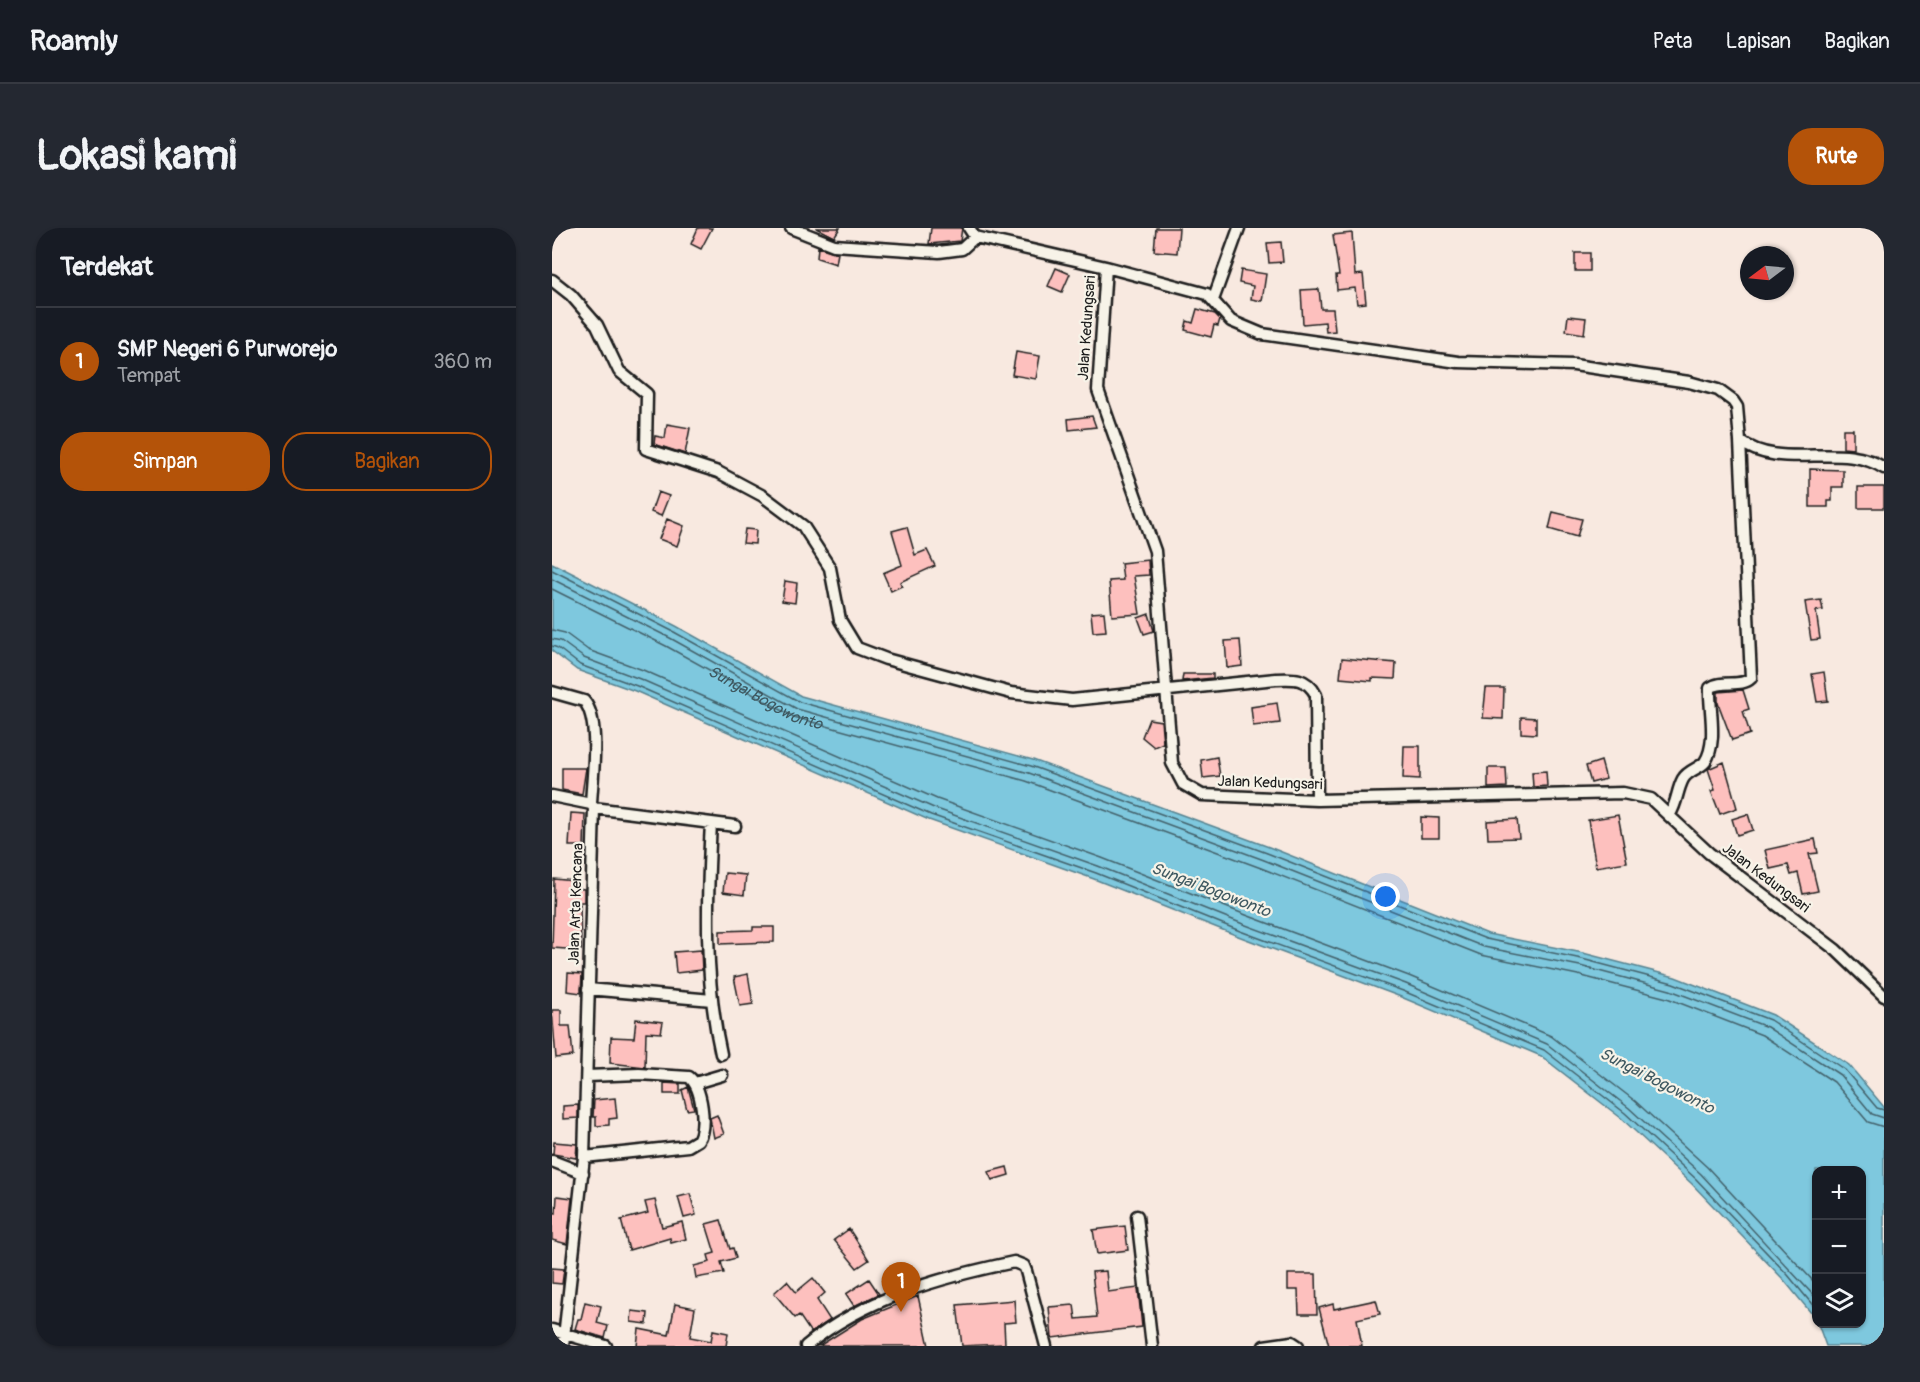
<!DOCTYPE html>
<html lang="id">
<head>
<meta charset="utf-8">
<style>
	:root { --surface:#171b24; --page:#242831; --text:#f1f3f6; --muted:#9ea1a6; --line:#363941; --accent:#b45309 }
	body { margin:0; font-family:Pangolin,sans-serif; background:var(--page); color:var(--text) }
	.controls { position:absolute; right:18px; bottom:18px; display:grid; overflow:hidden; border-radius:12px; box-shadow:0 2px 4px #0004 }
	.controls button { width:54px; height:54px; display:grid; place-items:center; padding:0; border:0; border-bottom:2px solid var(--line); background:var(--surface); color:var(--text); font:30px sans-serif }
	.compass { position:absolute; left:1188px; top:18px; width:54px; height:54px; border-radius:50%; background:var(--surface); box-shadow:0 2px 4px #0004; rotate:254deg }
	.you { position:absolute; left:834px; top:669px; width:21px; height:21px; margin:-15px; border:4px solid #fff; border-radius:50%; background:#1a73e8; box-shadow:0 0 0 9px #1a73e833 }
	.badge { display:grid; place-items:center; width:39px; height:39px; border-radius:50%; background:var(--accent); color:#fff; font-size:20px; font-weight:700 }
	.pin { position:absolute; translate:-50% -50px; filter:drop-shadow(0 2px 3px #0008) }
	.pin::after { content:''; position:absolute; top:32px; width:21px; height:18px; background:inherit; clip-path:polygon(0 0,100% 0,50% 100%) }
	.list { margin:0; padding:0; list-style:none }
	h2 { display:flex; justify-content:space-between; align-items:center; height:78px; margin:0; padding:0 24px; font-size:26px }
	h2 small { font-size:20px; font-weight:400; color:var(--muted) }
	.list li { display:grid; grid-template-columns:39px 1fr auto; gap:18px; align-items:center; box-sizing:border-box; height:108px; padding:0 24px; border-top:2px solid var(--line) }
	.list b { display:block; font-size:22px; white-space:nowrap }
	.list p { margin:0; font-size:20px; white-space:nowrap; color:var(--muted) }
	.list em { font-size:20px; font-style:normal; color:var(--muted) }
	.actions { display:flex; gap:12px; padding:18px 24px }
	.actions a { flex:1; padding:14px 0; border:2px solid var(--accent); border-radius:24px; text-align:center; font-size:21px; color:var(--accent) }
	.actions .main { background:var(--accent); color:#fff }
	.icon { flex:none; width:33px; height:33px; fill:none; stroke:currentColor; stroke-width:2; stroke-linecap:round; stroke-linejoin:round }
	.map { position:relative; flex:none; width:1332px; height:1118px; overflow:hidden; border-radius:24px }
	header { display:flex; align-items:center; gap:36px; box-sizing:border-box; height:84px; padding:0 30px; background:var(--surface); border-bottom:2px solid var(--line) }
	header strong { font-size:28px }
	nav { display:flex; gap:33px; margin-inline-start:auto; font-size:21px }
	.intro { display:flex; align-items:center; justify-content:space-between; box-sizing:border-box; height:144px; padding:0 36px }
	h1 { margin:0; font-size:42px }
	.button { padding:15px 27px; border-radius:24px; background:var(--accent); color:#fff; font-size:21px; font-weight:700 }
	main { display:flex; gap:36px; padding:0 36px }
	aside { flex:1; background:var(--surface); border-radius:24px; box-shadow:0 2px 4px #0004 }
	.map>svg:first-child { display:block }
	.water { fill:#7ec8de; stroke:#578390; stroke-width:1.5 }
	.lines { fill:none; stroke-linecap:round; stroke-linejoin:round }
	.shore { stroke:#43616a; stroke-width:1.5 }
	.building { fill:#fdc0be; stroke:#1c1c1c; stroke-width:1.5 }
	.minor-casing { stroke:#1c1c1c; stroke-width:15 }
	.minor { stroke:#f7f3e8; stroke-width:10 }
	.labels { text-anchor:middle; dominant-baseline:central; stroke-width:4.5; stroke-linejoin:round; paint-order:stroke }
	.street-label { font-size:15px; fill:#1c1c1c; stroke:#f7f3e8 }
	.water-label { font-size:16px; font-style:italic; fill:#3e5860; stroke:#f7f3e8 }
</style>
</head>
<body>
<header>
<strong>Roamly</strong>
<nav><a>Peta</a><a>Lapisan</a><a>Bagikan</a></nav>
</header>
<div class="intro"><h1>Lokasi kami</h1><a class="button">Rute</a></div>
<main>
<aside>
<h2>Terdekat<small></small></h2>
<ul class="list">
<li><span class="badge">1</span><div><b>SMP Negeri 6 Purworejo</b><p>Tempat</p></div><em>360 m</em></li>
</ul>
<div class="actions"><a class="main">Simpan</a><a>Bagikan</a></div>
</aside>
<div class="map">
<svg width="1332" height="1118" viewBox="0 0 1332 1118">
	<rect width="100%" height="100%" fill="#f8e9e0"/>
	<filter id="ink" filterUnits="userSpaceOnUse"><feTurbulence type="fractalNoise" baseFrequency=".0167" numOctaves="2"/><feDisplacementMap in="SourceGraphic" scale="12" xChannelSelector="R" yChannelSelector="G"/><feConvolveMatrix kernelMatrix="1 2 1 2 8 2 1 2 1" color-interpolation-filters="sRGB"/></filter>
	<g filter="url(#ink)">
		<path class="water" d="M 0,335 L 124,398 L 249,468 L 481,532 L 717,619 L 936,706 L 1031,725 L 1123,749 L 1221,787 L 1297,837 L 1332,879 L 1332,1118 L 1274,1118 L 1266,1096 L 1310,1096 L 1310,942 L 1264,942 L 1264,1091 L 1231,1051 L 1140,956 L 1069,890 L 989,828 L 849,769 L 686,708 L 542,651 L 377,592 L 83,463 L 25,442 L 0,423 Z"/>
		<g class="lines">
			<g class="shore">
				<path d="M 0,342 L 122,404 L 248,474 L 479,538 L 715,625 L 934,711 L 1030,731 L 1121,755 L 1218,792 L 1293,842 L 1325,880 L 1332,882"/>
				<path d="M 0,351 L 118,410 L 245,481 L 477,545 L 712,632 L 932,719 L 1028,738 L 1118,762 L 1215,799 L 1288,847 L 1320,886 L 1332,890"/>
				<path id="s1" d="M 0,361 L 114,418 L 242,489 L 474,553 L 709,640 L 929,727 L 1026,747 L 1115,770 L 1210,807 L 1282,854 L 1316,894 L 1332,899"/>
				<path d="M 0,402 L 13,405 L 36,422 L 91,442 L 385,571 L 550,630 L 694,687 L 857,748 L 999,808 L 1083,873 L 1155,939 L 1264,1056"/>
				<path d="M 0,411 L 9,413 L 32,430 L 88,451 L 382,580 L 546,638 L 691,696 L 854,756 L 995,816 L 1077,880 L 1149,946 L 1264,1070"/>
				<path d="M 0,418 L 6,420 L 28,437 L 85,458 L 379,587 L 544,645 L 688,703 L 851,763 L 992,822 L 1073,885 L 1144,951 L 1236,1047 L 1264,1081"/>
			</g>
		</g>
		<path class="building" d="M 146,0 L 160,0 L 149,21 L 139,16 Z
			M 264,0 L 288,0 L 282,9 Z
			M 379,0 L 410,0 L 408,13 L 377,16 Z
			M 604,0 L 627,0 L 625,25 L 602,23 Z
			M 800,5 L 803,47 L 811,46 L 814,75 L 805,76 L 803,60 L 785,62 L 784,47 L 787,47 L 781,7 Z
			M 729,14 L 731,34 L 717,35 L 715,15 Z
			M 266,19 L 286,25 L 284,36 L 265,30 Z
			M 1023,25 L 1038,25 L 1038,43 L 1023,43 Z
			M 504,40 L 518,46 L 510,64 L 496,58 Z
			M 689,42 L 714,46 L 710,73 L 699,71 L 701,58 L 687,55 Z
			M 767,61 L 769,81 L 781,81 L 783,103 L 774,104 L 773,94 L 751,96 L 749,62 Z
			M 645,81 L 663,86 L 668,91 L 666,98 L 662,97 L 659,109 L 633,102 L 635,93 L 641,95 Z
			M 1016,88 L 1034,90 L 1032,106 L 1014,103 Z
			M 464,124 L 488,128 L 484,151 L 460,147 Z
			M 540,188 L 544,199 L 517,202 L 516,191 Z
			M 115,196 L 138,200 L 133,226 L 102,216 L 103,208 L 113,210 Z
			M 1291,201 L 1301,201 L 1301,221 L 1291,220 Z
			M 1258,241 L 1291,242 L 1291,259 L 1280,259 L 1280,273 L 1276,273 L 1276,279 L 1258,279 Z
			M 1306,259 L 1332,259 L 1332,280 L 1306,280 Z
			M 106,264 L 117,268 L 109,288 L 99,284 Z
			M 1001,284 L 1030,291 L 1025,309 L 997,301 Z
			M 115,291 L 132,298 L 125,318 L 107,311 Z
			M 355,299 L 363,327 L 375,322 L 383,338 L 348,354 L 350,358 L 339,363 L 331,345 L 350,337 L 340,303 Z
			M 193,301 L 204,302 L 203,316 L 191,315 Z
			M 596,332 L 597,347 L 582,348 L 588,386 L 560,388 L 557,353 L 571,352 L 569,335 Z
			M 233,353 L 245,355 L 243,375 L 230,373 Z
			M 1269,372 L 1271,382 L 1264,383 L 1268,411 L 1259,412 L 1253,374 Z
			M 552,384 L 554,403 L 541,404 L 539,385 Z
			M 597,386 L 602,403 L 592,406 L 586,390 Z
			M 688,412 L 690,438 L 675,440 L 673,413 Z
			M 790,430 L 844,435 L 843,451 L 820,450 L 820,453 L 788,450 Z
			M 1272,444 L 1276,473 L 1265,474 L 1260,446 Z
			M 631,446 L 661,446 L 661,450 L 630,453 Z
			M 934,460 L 952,460 L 951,491 L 931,490 Z
			M 1191,462 L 1197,481 L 1191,483 L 1198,506 L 1180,512 L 1166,475 L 1166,464 Z
			M 725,475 L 728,495 L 701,498 L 699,479 Z
			M 969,489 L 984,490 L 984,506 L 969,505 Z
			M 597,491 L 609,493 L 611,515 L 602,519 L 590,509 Z
			M 852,518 L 868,518 L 868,551 L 851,550 Z
			M 665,529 L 668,548 L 651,550 L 649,532 Z
			M 1049,533 L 1054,551 L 1039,555 L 1034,538 Z
			M 1172,534 L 1185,580 L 1168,586 L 1159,563 L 1163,562 L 1156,541 Z
			M 10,540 L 34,540 L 30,566 L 10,562 Z
			M 936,540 L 954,540 L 955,559 L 936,560 Z
			M 994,543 L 995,558 L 981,559 L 980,544 Z
			M 19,585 L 33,586 L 32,618 L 17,618 Z
			M 1196,586 L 1201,602 L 1185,607 L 1180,591 Z
			M 1066,587 L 1075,634 L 1044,639 L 1036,592 Z
			M 869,589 L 887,590 L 887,610 L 869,610 Z
			M 965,591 L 967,610 L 936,611 L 935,593 Z
			M 1263,611 L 1266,625 L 1257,626 L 1266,663 L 1251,666 L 1246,645 L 1239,647 L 1236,637 L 1218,641 L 1213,622 Z
			M 173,645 L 194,647 L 192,667 L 171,664 Z
			M 2,651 L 23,653 L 23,660 L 32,661 L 32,674 L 28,674 L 29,722 L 0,720 Z
			M 201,699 L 222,699 L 222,714 L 168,716 L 168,703 L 201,702 Z
			M 149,722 L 150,742 L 124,745 L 122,724 Z
			M 16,745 L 30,746 L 29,765 L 15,763 Z
			M 196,746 L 201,776 L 188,778 L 182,749 Z
			M 0,782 L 9,782 L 9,798 L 18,798 L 21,828 L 4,830 Z
			M 84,791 L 111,794 L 109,805 L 94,804 L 93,839 L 58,835 L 59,809 L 82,810 Z
			M 112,855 L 128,856 L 128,866 L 112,866 Z
			M 136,859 L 142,881 L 135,882 L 130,862 Z
			M 63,870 L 65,890 L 57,891 L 57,897 L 44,898 L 44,889 L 41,889 L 42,872 Z
			M 26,877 L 26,890 L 11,891 L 11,878 Z
			M 165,887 L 172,906 L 162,910 L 158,890 Z
			M 2,914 L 25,916 L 24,930 L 1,926 Z
			M 455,939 L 457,947 L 440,952 L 436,944 Z
			M 138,966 L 144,987 L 132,990 L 126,969 Z
			M 5,968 L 20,970 L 15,1016 L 0,1012 L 0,984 L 4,985 Z
			M 103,972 L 110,999 L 130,994 L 134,1011 L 119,1015 L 118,1010 L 77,1022 L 69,992 L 96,985 L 93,974 Z
			M 169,992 L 178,1021 L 181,1020 L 184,1030 L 169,1034 L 172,1045 L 144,1050 L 142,1038 L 158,1034 L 156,1027 L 163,1025 L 154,996 Z
			M 573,998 L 576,1022 L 545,1026 L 541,1002 Z
			M 297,1001 L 317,1032 L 305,1040 L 282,1012 Z
			M 0,1040 L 12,1041 L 10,1056 L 0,1055 Z
			M 554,1043 L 556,1064 L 586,1060 L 590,1099 L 500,1110 L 497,1079 L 522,1077 L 524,1091 L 545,1089 L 540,1044 Z
			M 736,1046 L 764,1046 L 765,1086 L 747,1086 L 746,1062 L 736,1062 Z
			M 261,1050 L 273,1065 L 265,1072 L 278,1092 L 259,1105 L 247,1087 L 243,1090 L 222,1065 L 235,1053 L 244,1064 Z
			M 317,1051 L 327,1066 L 302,1078 L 294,1066 Z
			M 366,1068 L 377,1118 L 267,1118 L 310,1091 Z
			M 462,1072 L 464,1094 L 452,1095 L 453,1116 L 410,1118 L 405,1077 Z
			M 824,1072 L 828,1086 L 805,1091 L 810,1118 L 777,1118 L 767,1080 L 781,1076 L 782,1081 Z
			M 33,1074 L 49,1078 L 45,1095 L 56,1098 L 53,1110 L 23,1101 L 26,1091 L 29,1091 Z
			M 123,1076 L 143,1080 L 138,1109 L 159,1113 L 161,1102 L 176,1105 L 174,1118 L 85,1118 L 87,1101 L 117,1107 Z
			M 80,1083 L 96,1085 L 95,1096 L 79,1094 Z"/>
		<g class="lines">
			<g class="minor-casing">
				<path id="minor" d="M 239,0 L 282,17 L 387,24 L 410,21 L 423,9
					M 417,0 L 423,9 L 554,39 L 546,162 L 603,323 L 620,535 L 631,556 L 650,567 L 765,572 L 1071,565 L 1099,571 L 1157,625 L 1284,722 L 1332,768
					M 554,39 L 655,66 L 679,93 L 710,106 L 906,134 L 1022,137 L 1137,154 L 1166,162 L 1181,173 L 1185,179 L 1188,213 L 1199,450 C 1189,460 1170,451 1158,460 C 1157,483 1166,513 1153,534 C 1147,541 1136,542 1131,551 C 1125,562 1125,575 1118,586
					M 0,52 L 19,67 L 45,97 L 67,143 L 95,166 L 94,221 L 166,244 L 211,268 L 251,298 L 278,340 L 288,392 L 305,420 L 334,431 L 459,465 L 520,472 L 724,451 C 741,450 755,449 764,467 L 765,572
					M 661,72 L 687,0
					M 1188,213 C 1229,244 1290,212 1332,240
					M 0,464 L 32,473 C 49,492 40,550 39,576
					M 0,568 L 39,576 L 42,580 L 32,929 L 11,1118
					M 42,580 L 183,598
					M 159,595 C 155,671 152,751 169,826
					M 36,761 L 160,772
					M 143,855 L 170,847
					M 32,929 L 136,918 L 146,912 C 155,899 150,859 137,849 L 87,846 L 35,848
					M 0,933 L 31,945
					M 585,988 L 600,1118
					M 0,1102 L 54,1118
					M 254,1118 C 312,1070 390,1049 462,1034 L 472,1038 L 474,1043 L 494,1118
					M 712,1118 L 740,1114 L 746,1118"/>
			</g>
			<use href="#minor" class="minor"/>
		</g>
	</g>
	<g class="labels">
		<g class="street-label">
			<text transform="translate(535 100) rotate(-86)">Jalan Kedungsari</text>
			<text transform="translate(718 555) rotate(2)">Jalan Kedungsari</text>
			<text transform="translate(1214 650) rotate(37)">Jalan Kedungsari</text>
			<text transform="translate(24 676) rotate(-88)">Jalan Arta Kencana</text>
		</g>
		<g class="water-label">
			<text stroke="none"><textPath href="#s1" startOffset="240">Sungai Bogowonto</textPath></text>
			<text transform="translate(659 662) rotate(21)">Sungai Bogowonto</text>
			<text transform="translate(1105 853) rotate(27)">Sungai Bogowonto</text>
		</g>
	</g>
</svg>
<div class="controls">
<button>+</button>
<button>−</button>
<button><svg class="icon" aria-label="layers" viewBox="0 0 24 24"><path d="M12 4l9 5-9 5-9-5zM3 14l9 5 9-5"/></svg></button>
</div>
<svg class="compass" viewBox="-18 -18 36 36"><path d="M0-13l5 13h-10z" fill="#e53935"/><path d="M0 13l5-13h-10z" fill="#9ea1a6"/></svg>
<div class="you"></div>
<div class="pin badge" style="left:349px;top:1084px">1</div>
</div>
</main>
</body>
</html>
